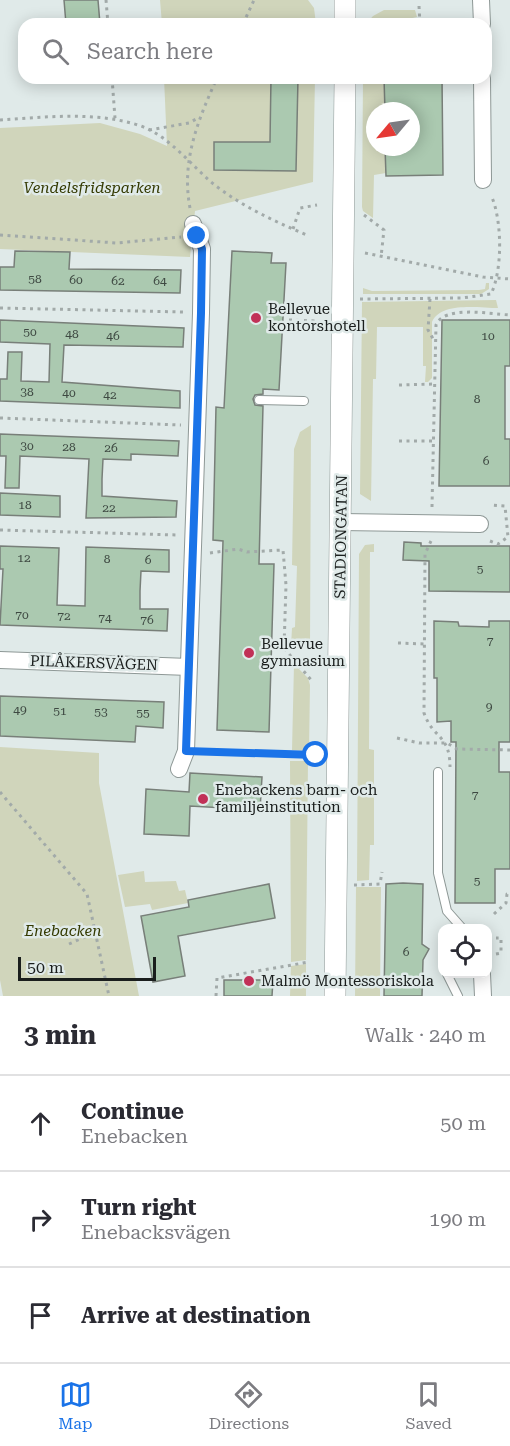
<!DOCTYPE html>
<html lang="en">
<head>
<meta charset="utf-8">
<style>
	:root { --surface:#fff; --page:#f2f2f3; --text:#2b2b33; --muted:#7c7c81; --line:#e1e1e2; --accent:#1a73e8 }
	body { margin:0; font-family:"Roboto Serif",serif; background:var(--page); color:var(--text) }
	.controls { position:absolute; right:18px; bottom:18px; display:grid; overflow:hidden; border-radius:12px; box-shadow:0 3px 15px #0003 }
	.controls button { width:54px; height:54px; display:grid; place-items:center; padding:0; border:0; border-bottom:2px solid var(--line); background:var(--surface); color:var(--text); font:30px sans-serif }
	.compass { position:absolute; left:366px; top:102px; width:54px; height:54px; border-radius:50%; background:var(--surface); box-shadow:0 3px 15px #0003; rotate:241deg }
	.scale { position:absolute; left:18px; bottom:15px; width:138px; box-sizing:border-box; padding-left:6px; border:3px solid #1a1e1d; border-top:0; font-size:16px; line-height:21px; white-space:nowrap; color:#1a1e1d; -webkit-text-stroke:4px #e0eae9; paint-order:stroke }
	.stop { position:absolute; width:18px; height:18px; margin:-14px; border:4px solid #1a73e8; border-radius:50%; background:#fff }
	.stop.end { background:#1a73e8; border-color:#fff; box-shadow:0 2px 6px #0008 }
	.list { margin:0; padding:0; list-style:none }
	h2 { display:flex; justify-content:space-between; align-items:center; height:78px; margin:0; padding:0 24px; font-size:26px }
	h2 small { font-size:20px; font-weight:400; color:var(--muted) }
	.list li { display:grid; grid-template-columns:39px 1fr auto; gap:18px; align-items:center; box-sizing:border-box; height:96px; padding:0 24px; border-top:2px solid var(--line) }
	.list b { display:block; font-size:22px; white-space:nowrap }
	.list p { margin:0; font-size:20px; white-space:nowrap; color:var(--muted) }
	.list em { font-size:20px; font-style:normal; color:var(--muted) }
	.icon { flex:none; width:33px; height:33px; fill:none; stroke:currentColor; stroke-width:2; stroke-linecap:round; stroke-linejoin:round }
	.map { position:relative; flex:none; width:510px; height:996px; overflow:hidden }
	.search { position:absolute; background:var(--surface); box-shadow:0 3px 15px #0003; left:18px; right:18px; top:18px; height:66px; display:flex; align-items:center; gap:15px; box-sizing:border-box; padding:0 21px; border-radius:18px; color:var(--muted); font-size:22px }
	.sheet { height:366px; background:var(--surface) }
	nav { display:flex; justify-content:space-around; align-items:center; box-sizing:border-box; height:84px; border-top:2px solid var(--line); background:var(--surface); font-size:16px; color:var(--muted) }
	nav a { display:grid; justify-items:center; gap:3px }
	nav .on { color:var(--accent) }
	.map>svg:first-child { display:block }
	.green { fill:#d0d5bb }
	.building { fill:#abc9b0; stroke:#787f79; stroke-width:1.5 }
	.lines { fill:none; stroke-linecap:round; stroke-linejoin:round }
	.service-casing { stroke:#8e9896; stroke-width:10 }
	.minor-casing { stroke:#8e9896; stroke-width:18 }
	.tertiary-casing { stroke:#8e9896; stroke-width:22 }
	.path { stroke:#a2aaa9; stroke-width:3; stroke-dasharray:3 4.5; stroke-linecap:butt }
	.service { stroke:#fff; stroke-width:8 }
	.minor { stroke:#fff; stroke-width:16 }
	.tertiary { stroke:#fff; stroke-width:21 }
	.route { stroke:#1a73e8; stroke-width:8 }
	.poi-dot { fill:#c13157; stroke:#e0eae9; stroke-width:2 }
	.labels { text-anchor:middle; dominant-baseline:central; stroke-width:5; stroke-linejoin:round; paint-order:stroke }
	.number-label { font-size:12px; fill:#3e4942 }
	.park-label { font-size:15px; font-style:italic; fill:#333900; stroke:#e0eae9 }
	.poi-label { font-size:15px; fill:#1a1e1d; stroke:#e0eae9; text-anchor:start }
	.street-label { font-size:15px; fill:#1a1e1d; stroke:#e0eae9 }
</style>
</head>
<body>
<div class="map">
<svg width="510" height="996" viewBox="0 0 510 996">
	<rect width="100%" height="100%" fill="#e0eae9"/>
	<path class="green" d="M 160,0 L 308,0 L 314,8 L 316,24 L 162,24 Z
		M 384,10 L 415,10 L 417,17 L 408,19 L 408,24 L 366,24 L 373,16 Z
		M 164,78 L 315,78 L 313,182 L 195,211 L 190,257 L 0,249 L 0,128 L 100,123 L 140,134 L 167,146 Z
		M 363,78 L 388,78 L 387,111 L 375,111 L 375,147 L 386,147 L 386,173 L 374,175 L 373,218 L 363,211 L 362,207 Z
		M 486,283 L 489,283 L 489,289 L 481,294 L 363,294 L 363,288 L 372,291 L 479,290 L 485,289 Z
		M 496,300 L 498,308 C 480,308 441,301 432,322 L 432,378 L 428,382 L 425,382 L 426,366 L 423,366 L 423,327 L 377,327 L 376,379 L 373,379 L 371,501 L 360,494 L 362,302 Z
		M 311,425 L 310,646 L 291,646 L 292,628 L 295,627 L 297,566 L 292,565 L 294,449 L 300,432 Z
		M 374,544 L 374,552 L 370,552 L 369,749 L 374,750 L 374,845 L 370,845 L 369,880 L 357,881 L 359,554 L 365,545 Z
		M 294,664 L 308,678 L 310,685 L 309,751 L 292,750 Z
		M 0,747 L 99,753 L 99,783 L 139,996 L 3,996 L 0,980 Z
		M 290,761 L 308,761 L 306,960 L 291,962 Z
		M 144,871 L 145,882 L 176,881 L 179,891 L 185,890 L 188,903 L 152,910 L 150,904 L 125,907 L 118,875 Z
		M 356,887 L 381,887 L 380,996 L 355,996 Z
		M 306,964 L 306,996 L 290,996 L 291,966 Z"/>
	<path class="building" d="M 64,0 L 98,0 L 100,24 L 66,24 Z
		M 271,78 L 298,78 L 296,171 L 214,170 L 214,142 L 270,142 Z
		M 384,78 L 442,78 L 443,175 L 386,176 L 385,147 L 411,147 L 411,111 L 385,111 Z
		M 15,251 L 70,252 L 69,269 L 181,270 L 180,293 L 0,290 L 0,267 L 14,267 Z
		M 232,251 L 272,253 L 271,263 L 286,263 L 279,390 L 263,389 L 263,394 L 255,395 L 253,399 L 255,405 L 263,406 L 259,564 L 274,564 L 269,732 L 217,730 L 223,541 L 213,540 L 216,407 L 224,408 Z
		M 0,320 L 184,328 L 183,347 L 64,345 L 62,382 L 180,391 L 180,408 L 0,401 L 0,379 L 7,379 L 8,352 L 22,352 L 21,381 L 49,382 L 50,344 L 0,342 Z
		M 442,320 L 510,320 L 510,366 L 505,366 L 505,439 L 510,439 L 510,486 L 439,486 Z
		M 0,434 L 179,441 L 178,456 L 131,454 L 131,460 L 103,459 L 102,479 L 102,496 L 177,501 L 176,517 L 86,518 L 89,459 L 20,456 L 19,488 L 5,488 L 6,456 L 0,456 Z
		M 0,493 L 60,496 L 60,517 L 0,515 Z
		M 404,542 L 421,543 L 421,546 L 510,546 L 510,592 L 429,591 L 429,561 L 403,560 Z
		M 0,546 L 59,548 L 57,605 L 85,606 L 86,547 L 169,550 L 169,572 L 141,571 L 140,591 L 140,609 L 168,609 L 167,631 L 0,625 L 3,569 L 0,569 Z
		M 434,621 L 458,622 L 459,626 L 489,627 L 489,621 L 510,621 L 510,742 L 499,742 L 499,772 L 510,772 L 510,869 L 495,869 L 495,903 L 455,903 L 456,742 L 451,742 L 451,721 L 437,722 L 437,678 L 434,678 Z
		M 0,696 L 164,702 L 163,728 L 136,726 L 135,742 L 0,736 Z
		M 190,773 L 262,777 L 260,810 L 190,806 L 189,836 L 144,834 L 146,789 L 189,792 Z
		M 403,883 L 423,884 L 422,944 L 429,949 L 423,960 L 422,996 L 384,996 L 386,884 Z
		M 269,884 L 275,918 L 178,936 L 185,976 L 153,982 L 141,916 L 189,907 L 188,900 Z
		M 224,980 L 273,980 L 272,996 L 224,996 Z"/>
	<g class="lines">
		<g class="service-casing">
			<path id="service" d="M 259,400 L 304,401
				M 438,772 L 438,873 L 447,911 L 462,928
				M 447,974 L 458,996"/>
		</g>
		<g class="minor-casing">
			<path id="minor" d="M 481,0 L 482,24
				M 482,78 L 483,180
				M 341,522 L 480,524
				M 0,660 L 189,667
				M 179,769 L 186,751 L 201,313 L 202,249 L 193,224
				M 482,974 L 483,996"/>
		</g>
		<g class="tertiary-casing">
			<path id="tertiary" d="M 345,24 L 345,0
				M 335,996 L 345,78"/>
		</g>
		<path class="path" d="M 106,0 L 108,24
			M 419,6 L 420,24
			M 243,24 L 254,0
			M 112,78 L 115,118
			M 0,120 C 46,117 97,111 141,126 C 172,138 191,166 216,186 C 245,208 276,222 309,236
			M 149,130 L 189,123 L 198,118
			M 190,208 C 181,161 198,120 217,78
			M 364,215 L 384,230 L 381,257
			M 293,229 L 300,208 L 317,205
			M 0,235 L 117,243 L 181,237
			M 365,253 L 483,277 L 510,279
			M 360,299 L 462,298 L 491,294 C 503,269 502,219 491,195
			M 430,299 L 428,330 L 435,342
			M 0,308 L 185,312
			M 289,320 L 316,321
			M 399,385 L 435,384
			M 0,418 L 181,425
			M 399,441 L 434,441
			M 432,507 L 436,325 C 444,305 490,314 510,315
			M 0,530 L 178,535
			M 431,541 L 425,554 L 424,713 C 433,739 450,734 450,767
			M 490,541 L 498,544 L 508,537 L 505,506 L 490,505
			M 210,553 L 238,549 L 247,552 L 283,550 L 286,585 L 284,648 L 312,681
			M 398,643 L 425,644
			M 284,648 L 313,648
			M 397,738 L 419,743 L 447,743 L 457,749 L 510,750
			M 203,751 L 316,755
			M 0,792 L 87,894 L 109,996
			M 354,885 L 380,884 L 382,872
			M 494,914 L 506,903 L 507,894 L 510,893
			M 69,944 L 96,932
			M 496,954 L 501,953 L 501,938 L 496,938
			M 216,996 L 217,978 L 309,962"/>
		<use href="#service" class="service"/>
		<use href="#minor" class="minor"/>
		<use href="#tertiary" class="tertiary"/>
	</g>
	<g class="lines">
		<path class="route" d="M 197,236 L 202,249 L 201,313 L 186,751 L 316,755"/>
	</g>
	<g class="poi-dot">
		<circle cx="256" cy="318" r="6"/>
		<circle cx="249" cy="653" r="6"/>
		<circle cx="203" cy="799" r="6"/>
		<circle cx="249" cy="981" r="6"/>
	</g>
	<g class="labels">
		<g class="number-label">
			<text x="35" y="279">58</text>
			<text x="76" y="280">60</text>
			<text x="118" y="281">62</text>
			<text x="160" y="281">64</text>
			<text x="30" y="332">50</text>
			<text x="72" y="334">48</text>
			<text x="113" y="336">46</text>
			<text x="488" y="336">10</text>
			<text x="27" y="392">38</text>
			<text x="69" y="393">40</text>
			<text x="110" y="395">42</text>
			<text x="477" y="399">8</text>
			<text x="27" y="446">30</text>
			<text x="69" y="447">28</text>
			<text x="111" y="448">26</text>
			<text x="486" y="461">6</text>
			<text x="25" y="505">18</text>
			<text x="109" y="508">22</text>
			<text x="24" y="558">12</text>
			<text x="107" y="559">8</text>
			<text x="148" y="560">6</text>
			<text x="480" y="569">5</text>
			<text x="22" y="615">70</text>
			<text x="64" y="616">72</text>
			<text x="105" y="618">74</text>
			<text x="147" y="620">76</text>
			<text x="490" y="641">7</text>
			<text x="489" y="707">9</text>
			<text x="20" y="710">49</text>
			<text x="60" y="711">51</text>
			<text x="101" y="712">53</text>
			<text x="143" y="713">55</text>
			<text x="475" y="795">7</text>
			<text x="477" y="881">5</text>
			<text x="406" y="952">6</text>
		</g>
		<g class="park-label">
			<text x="92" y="188">Vendelsfridsparken</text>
			<text x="63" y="931">Enebacken</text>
		</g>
		<g class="poi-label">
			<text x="268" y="309">Bellevue<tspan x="268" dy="17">kontorshotell</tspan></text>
			<text x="261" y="644">Bellevue<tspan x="261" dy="17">gymnasium</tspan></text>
			<text x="215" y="790">Enebackens barn- och<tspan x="215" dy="17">familjeinstitution</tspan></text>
			<text x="261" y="981">Malmö Montessoriskola</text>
		</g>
		<g class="street-label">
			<text transform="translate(341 537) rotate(-89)">STADIONGATAN</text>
			<text transform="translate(94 663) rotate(2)">PILÅKERSVÄGEN</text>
		</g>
	</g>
</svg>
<div class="controls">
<button><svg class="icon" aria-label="locate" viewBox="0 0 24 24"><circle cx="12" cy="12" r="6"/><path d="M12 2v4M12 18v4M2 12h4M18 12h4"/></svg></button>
</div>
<svg class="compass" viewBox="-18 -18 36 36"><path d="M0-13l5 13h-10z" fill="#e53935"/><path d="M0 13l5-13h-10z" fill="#7c7c81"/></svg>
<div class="scale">50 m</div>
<div class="stop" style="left:316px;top:755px"></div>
<div class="stop end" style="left:197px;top:236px"></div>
<div class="search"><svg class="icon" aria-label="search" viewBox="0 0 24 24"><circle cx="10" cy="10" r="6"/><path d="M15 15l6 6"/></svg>Search here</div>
</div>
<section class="sheet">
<h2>3 min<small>Walk · 240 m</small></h2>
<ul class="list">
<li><svg class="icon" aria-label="ahead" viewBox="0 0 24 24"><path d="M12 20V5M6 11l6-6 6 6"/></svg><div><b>Continue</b><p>Enebacken</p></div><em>50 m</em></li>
<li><svg class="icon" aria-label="right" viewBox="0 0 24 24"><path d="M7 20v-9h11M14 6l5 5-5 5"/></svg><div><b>Turn right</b><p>Enebacksvägen</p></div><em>190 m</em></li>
<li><svg class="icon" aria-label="arrive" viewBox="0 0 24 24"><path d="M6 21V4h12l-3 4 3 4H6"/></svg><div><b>Arrive at destination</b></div></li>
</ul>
</section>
<nav>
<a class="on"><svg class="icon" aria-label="map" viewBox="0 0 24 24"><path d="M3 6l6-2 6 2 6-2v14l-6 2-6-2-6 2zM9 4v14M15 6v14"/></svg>Map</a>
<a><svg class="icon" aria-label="directions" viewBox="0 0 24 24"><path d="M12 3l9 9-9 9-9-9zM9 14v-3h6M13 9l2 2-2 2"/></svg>Directions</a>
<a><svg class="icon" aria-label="saved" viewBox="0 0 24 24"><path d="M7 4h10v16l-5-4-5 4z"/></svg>Saved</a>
</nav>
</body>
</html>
